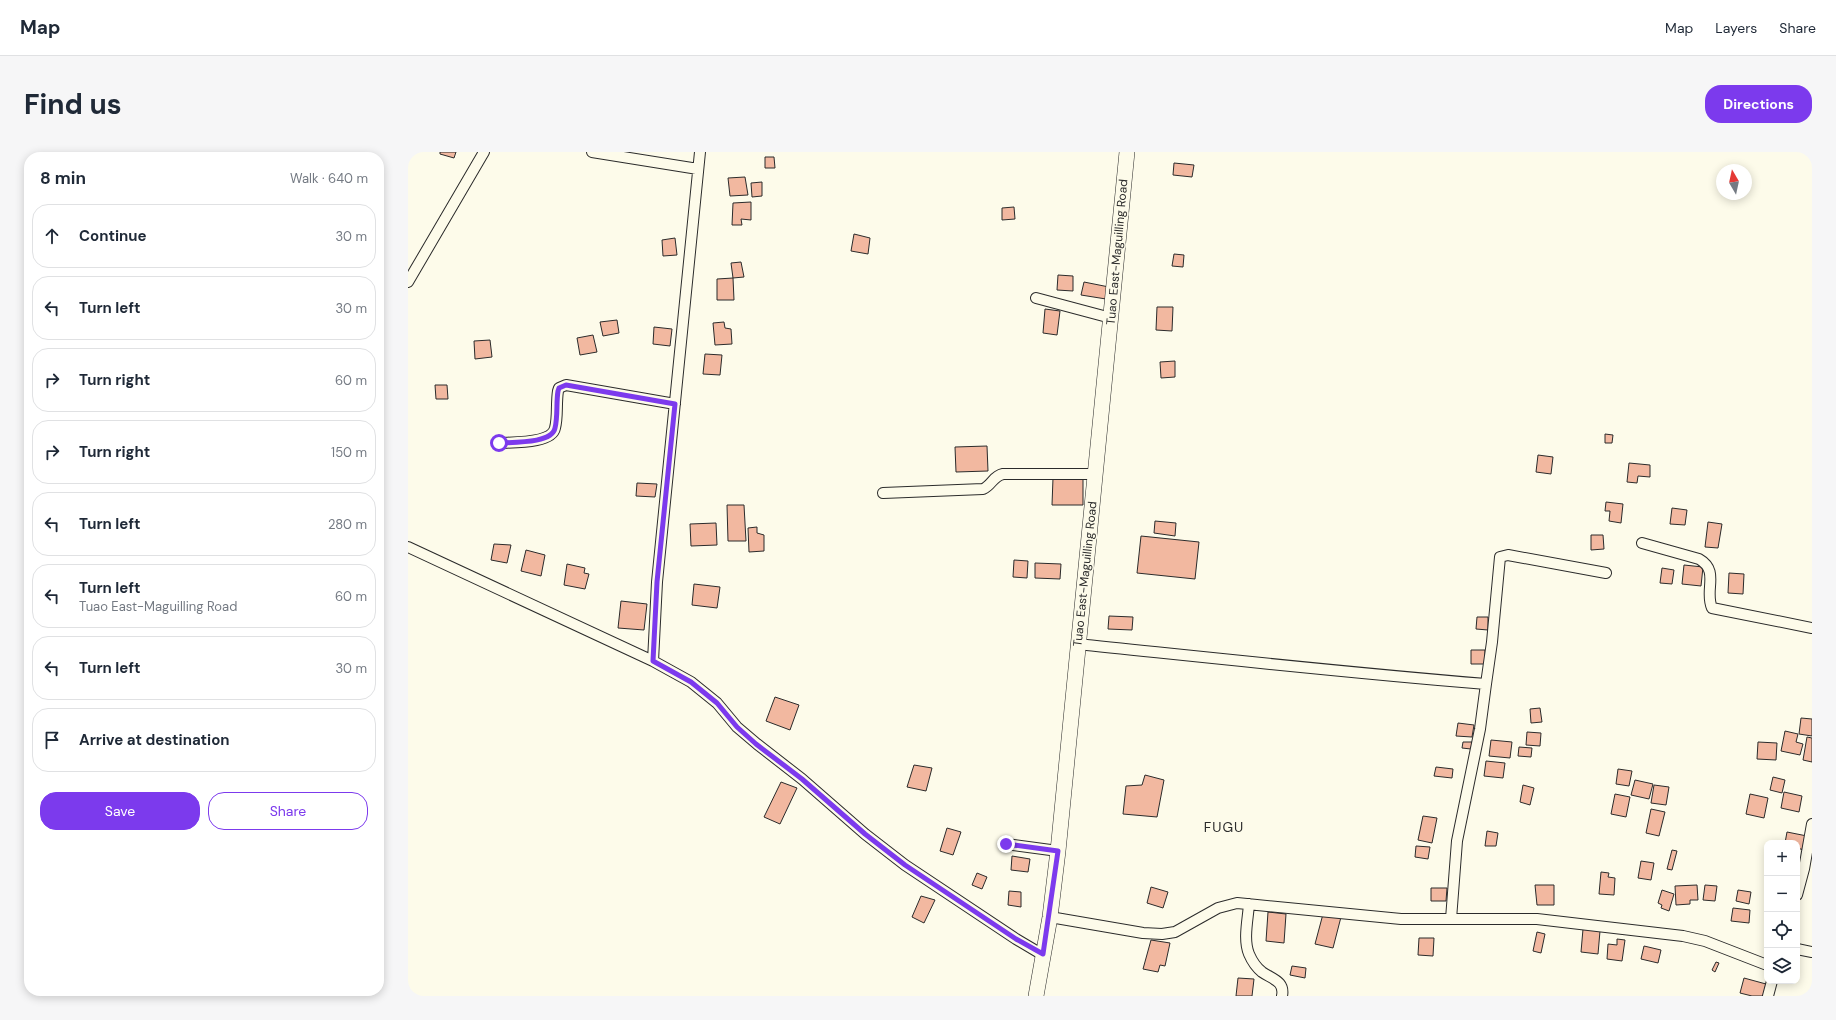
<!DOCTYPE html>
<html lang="en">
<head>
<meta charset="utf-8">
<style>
	:root { --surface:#fff; --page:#f6f6f7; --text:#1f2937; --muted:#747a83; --line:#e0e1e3; --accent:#7c3aed }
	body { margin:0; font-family:"DM Sans",sans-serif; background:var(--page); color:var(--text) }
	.controls { position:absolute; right:12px; bottom:12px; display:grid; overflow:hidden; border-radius:8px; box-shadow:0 2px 10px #0003 }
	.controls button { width:36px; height:36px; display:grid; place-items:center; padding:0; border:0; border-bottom:1px solid var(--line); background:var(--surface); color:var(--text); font:20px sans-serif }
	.compass { position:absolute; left:1308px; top:12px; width:36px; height:36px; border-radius:50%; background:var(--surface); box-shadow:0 2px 10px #0003; rotate:351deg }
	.stop { position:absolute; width:12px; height:12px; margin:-9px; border:3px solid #7c3aed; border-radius:50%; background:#fff }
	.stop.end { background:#7c3aed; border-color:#fff; box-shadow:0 1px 4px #0008 }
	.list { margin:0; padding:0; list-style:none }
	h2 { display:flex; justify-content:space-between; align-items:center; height:52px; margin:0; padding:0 16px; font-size:17px }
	h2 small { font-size:13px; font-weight:400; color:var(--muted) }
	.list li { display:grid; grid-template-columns:26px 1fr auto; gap:12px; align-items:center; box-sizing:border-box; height:64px; margin:0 8px 8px; padding:0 8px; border:1px solid var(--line); border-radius:16px }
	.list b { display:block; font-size:15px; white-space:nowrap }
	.list p { margin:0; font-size:13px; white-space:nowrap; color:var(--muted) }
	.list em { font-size:13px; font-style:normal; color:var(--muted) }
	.actions { display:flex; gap:8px; padding:12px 16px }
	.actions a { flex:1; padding:9px 0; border:1px solid var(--accent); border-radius:16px; text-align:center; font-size:14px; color:var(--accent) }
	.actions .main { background:var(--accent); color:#fff }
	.icon { flex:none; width:22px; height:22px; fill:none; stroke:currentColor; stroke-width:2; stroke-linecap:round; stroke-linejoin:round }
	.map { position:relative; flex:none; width:1404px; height:844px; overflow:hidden; border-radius:16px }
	header { display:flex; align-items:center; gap:24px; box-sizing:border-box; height:56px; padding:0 20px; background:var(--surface); border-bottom:1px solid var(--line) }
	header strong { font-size:19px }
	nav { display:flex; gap:22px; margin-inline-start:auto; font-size:14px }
	.intro { display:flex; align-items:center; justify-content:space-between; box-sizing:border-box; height:96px; padding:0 24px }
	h1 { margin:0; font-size:28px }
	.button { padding:10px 18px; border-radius:16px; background:var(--accent); color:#fff; font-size:14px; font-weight:700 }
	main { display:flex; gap:24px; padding:0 24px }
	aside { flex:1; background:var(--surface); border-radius:16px; box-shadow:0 2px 10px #0003 }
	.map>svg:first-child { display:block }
	.building { fill:#f2b8a0; stroke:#2b2b2b }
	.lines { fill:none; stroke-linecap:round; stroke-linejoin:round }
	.minor-casing { stroke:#2b2b2b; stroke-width:12 }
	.secondary-casing { stroke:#2b2b2b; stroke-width:16 }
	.minor { stroke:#fdfbea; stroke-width:10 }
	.secondary { stroke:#fdfbea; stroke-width:15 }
	.route { stroke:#7c3aed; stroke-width:5 }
	.labels { text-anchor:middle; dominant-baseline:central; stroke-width:3; stroke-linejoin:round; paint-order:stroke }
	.street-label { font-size:12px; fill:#2b2b2b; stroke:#fdfbea }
	.quarter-label { font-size:14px; letter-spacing:1px; fill:#2b2b2b; stroke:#fdfbea }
</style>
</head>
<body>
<header>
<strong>Map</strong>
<nav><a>Map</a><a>Layers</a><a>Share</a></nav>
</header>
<div class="intro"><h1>Find us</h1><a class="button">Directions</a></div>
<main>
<aside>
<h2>8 min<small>Walk · 640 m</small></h2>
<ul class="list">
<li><svg class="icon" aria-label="ahead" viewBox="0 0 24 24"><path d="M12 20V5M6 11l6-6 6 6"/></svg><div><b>Continue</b></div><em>30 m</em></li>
<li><svg class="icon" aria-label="left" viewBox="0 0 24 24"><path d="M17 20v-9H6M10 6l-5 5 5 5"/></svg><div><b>Turn left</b></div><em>30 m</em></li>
<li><svg class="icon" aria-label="right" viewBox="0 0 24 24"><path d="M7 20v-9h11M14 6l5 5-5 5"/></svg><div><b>Turn right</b></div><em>60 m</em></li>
<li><svg class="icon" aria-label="right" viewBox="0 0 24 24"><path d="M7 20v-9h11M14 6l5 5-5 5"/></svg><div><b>Turn right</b></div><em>150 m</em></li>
<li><svg class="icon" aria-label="left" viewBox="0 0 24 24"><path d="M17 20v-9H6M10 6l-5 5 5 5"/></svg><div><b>Turn left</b></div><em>280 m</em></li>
<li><svg class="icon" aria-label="left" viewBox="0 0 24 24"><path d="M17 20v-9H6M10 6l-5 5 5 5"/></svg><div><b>Turn left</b><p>Tuao East-Maguilling Road</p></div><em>60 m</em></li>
<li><svg class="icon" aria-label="left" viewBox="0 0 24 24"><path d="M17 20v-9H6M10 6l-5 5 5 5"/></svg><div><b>Turn left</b></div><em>30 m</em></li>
<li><svg class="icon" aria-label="arrive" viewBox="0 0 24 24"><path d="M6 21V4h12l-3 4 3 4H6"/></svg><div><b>Arrive at destination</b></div></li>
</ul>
<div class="actions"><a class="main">Save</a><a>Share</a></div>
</aside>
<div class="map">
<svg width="1404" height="844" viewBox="0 0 1404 844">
	<rect width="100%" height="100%" fill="#fdfbea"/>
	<path class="building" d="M 32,0 L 48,0 L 46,6 L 32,2 Z
		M 357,5 L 366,5 L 367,16 L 357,16 Z
		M 766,11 L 786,13 L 784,25 L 765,23 Z
		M 337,25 L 340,43 L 322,44 L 320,26 Z
		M 354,30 L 354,44 L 344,45 L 343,31 Z
		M 343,50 L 343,68 L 333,67 L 334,73 L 324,73 L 325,51 Z
		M 606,55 L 607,67 L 594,68 L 594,56 Z
		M 446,82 L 462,86 L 460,102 L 443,99 Z
		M 267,86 L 269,103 L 255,104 L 254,88 Z
		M 766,102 L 776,103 L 775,115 L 764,114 Z
		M 333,110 L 336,125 L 325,126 L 323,111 Z
		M 650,123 L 665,124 L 665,139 L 649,138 Z
		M 325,126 L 326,148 L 309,148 L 309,127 Z
		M 676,130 L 701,135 L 698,147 L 673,143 Z
		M 749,155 L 765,155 L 764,179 L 748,178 Z
		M 637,157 L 652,159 L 649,183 L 635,181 Z
		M 209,168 L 211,181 L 195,184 L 192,170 Z
		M 316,170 L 317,176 L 323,177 L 324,192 L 307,193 L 305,171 Z
		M 246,175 L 264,177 L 262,194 L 245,192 Z
		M 185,183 L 189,200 L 172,203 L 169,186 Z
		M 82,188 L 84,205 L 67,207 L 66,189 Z
		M 297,202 L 314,203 L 312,223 L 295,222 Z
		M 767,209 L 767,225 L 753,226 L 752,210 Z
		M 27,233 L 39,233 L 40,247 L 28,247 Z
		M 1197,282 L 1205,283 L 1204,291 L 1197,291 Z
		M 579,294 L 580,319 L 548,320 L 547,295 Z
		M 1130,303 L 1145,305 L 1143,322 L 1128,320 Z
		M 1221,311 L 1242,313 L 1242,325 L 1230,324 L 1229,331 L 1219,330 Z
		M 645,326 L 675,326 L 675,353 L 644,353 Z
		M 229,331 L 249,332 L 247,345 L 228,344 Z
		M 1198,350 L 1215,352 L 1213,371 L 1201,369 L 1202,359 L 1197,359 Z
		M 319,353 L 336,353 L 338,389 L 320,389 Z
		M 1264,356 L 1279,358 L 1277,373 L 1262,372 Z
		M 747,369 L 768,371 L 767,384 L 746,381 Z
		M 1300,370 L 1314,372 L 1310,396 L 1297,395 Z
		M 308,371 L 309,393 L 283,394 L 282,372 Z
		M 349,375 L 349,381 L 356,383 L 356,399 L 341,400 L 340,376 Z
		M 1183,383 L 1195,383 L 1196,397 L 1183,398 Z
		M 733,384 L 791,390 L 787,427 L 729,421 Z
		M 86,392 L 103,393 L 99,411 L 83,408 Z
		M 118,398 L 137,403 L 133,424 L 113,419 Z
		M 606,408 L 620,409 L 619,426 L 605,425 Z
		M 627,411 L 653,412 L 652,427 L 627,426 Z
		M 159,412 L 177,416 L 176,421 L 181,422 L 177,437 L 156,433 Z
		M 1276,413 L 1295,415 L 1293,434 L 1274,432 Z
		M 1254,416 L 1266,418 L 1264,432 L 1252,431 Z
		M 1321,421 L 1336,422 L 1335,442 L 1320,441 Z
		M 286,432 L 312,435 L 309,456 L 284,453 Z
		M 213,449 L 239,452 L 236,478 L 210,476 Z
		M 701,464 L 725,465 L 724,478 L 700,477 Z
		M 1069,465 L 1080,465 L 1080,478 L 1068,477 Z
		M 1063,498 L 1077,498 L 1077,512 L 1063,512 Z
		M 367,545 L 391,553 L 382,578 L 358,569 Z
		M 1132,556 L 1134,570 L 1123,571 L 1122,557 Z
		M 1393,566 L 1404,567 L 1404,584 L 1391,582 Z
		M 1050,571 L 1066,573 L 1064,585 L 1048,584 Z
		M 1377,579 L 1390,582 L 1388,590 L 1395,592 L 1392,603 L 1373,599 Z
		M 1119,580 L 1133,581 L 1132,594 L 1118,593 Z
		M 1399,585 L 1404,586 L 1404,610 L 1395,608 Z
		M 1083,588 L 1104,590 L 1102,606 L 1081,604 Z
		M 1055,590 L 1064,590 L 1063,597 L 1054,596 Z
		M 1350,590 L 1369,591 L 1368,608 L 1349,607 Z
		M 1111,595 L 1124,596 L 1123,605 L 1110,604 Z
		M 1078,609 L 1097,611 L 1095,626 L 1076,624 Z
		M 506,613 L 524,616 L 518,639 L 499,635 Z
		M 1028,615 L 1045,617 L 1044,626 L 1026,624 Z
		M 1210,617 L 1224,619 L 1221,634 L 1208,632 Z
		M 737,623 L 756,628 L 749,665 L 715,662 L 718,634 L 734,633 Z
		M 1365,625 L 1377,628 L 1374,641 L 1362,638 Z
		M 1227,628 L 1245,632 L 1241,647 L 1223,643 Z
		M 373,630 L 389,636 L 372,672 L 356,665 Z
		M 1115,633 L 1126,636 L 1122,653 L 1112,650 Z
		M 1246,633 L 1261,635 L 1258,653 L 1243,651 Z
		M 1376,640 L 1394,644 L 1391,660 L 1373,656 Z
		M 1207,642 L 1222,645 L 1218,665 L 1203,662 Z
		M 1342,642 L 1360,646 L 1356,666 L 1338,662 Z
		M 1243,657 L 1257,660 L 1251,684 L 1238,681 Z
		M 1015,664 L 1029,666 L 1024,691 L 1010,688 Z
		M 539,676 L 553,680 L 545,703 L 532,699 Z
		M 1079,679 L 1090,681 L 1088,694 L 1077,694 Z
		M 1379,680 L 1399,684 L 1396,698 L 1389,696 L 1389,691 L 1377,691 Z
		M 1008,694 L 1022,695 L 1020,707 L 1007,705 Z
		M 1264,698 L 1269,699 L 1264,718 L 1259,717 Z
		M 604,704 L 622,707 L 620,720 L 603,718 Z
		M 1233,709 L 1246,711 L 1243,728 L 1230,726 Z
		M 1389,709 L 1395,710 L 1393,722 L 1389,722 Z
		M 1193,720 L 1201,721 L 1200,725 L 1207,726 L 1206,743 L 1191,742 Z
		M 569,721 L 579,725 L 574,737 L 564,733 Z
		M 1127,733 L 1146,733 L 1146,753 L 1129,753 Z
		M 1289,733 L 1290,748 L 1282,748 L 1282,752 L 1268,753 L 1267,734 Z
		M 1297,733 L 1309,734 L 1307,749 L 1295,748 Z
		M 743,735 L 760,740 L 755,756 L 739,751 Z
		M 1023,736 L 1039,736 L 1038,749 L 1023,749 Z
		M 1254,738 L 1266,742 L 1261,759 L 1253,756 L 1254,753 L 1250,751 Z
		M 1330,738 L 1343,740 L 1341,752 L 1328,749 Z
		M 601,739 L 613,740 L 613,755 L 600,753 Z
		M 513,744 L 527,748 L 516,771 L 504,765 Z
		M 1325,756 L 1342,758 L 1341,771 L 1323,769 Z
		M 860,760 L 878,762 L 876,791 L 858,789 Z
		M 915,762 L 933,765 L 925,796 L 907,792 Z
		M 1175,777 L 1192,779 L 1190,802 L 1173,800 Z
		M 1129,780 L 1137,782 L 1133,801 L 1125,799 Z
		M 1011,786 L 1026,786 L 1025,804 L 1010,803 Z
		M 1209,787 L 1217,788 L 1214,809 L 1199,807 L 1200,792 L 1209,793 Z
		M 743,788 L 762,791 L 757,814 L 752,813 L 750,820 L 735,817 Z
		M 1236,794 L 1253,798 L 1250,811 L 1233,807 Z
		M 1308,810 L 1311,811 L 1307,820 L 1304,818 Z
		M 884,814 L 898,816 L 897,826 L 882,823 Z
		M 830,826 L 846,827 L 844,844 L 828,844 Z
		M 1336,826 L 1358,832 L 1355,844 L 1344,844 L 1332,841 Z"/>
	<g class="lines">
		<g class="minor-casing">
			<path id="minor" d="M 184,0 L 290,17
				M 0,130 L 76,0
				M 628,146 L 703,166
				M 91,291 C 104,290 144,292 147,276 C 150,265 148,251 150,239 L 151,236 L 158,233 L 267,252
				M 475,341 L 575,337 C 584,333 585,324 595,322 L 687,322
				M 1234,391 L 1291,407 C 1312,419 1296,438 1304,456 L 1404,476
				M 0,395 L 245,509 L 283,530 L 309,551 L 329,575 L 349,592 L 394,627 L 457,682 L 497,713 L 608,787 L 635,803
				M 669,492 C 805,506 941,521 1078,532 L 1072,577 L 1049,689 L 1043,767
				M 245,509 L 249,430 L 292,0
				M 1078,532 L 1084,490 L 1092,405 L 1100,403 L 1198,421
				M 598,692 L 650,699
				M 1389,743 L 1396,717 L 1404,672
				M 841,752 C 840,767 835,788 841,802 C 844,809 849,816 854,820 C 864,827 877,829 874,844
				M 642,765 L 735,781 L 754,782 L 767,780 L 810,756 L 829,751 L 993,767 L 1129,767 L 1275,784 L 1297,789 L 1359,813
				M 1389,797 L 1404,800
				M 1360,844 L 1364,829"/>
		</g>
		<g class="secondary-casing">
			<path id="secondary" d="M 628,844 L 642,765 L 650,699 L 719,0"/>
		</g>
		<use href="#minor" class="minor"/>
		<use href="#secondary" class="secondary"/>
	</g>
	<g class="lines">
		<path class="route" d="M 91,291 C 104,290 144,292 147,276 C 150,264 148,251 150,239 L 151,236 L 158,233 L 267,252 L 249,430 L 245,509 L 283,530 L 309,551 L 329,575 L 348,592 L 394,627 L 457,682 L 497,713 L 608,787 L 635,802 L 650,699 L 598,692"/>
	</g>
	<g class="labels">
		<g class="street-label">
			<text transform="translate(709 100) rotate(-85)">Tuao East-Maguilling Road</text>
			<text transform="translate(677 422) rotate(-84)">Tuao East-Maguilling Road</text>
		</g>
		<g class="quarter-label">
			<text x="816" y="675">FUGU</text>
		</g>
	</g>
</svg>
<div class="controls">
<button>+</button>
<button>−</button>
<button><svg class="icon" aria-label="locate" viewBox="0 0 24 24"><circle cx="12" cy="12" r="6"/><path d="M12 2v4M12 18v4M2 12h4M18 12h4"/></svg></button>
<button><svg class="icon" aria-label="layers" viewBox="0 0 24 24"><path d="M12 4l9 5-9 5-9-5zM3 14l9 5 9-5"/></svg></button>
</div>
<svg class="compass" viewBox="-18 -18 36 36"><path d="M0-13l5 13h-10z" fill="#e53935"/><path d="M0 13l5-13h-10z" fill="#747a83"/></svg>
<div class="stop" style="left:91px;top:291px"></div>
<div class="stop end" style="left:598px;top:692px"></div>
</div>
</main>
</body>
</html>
